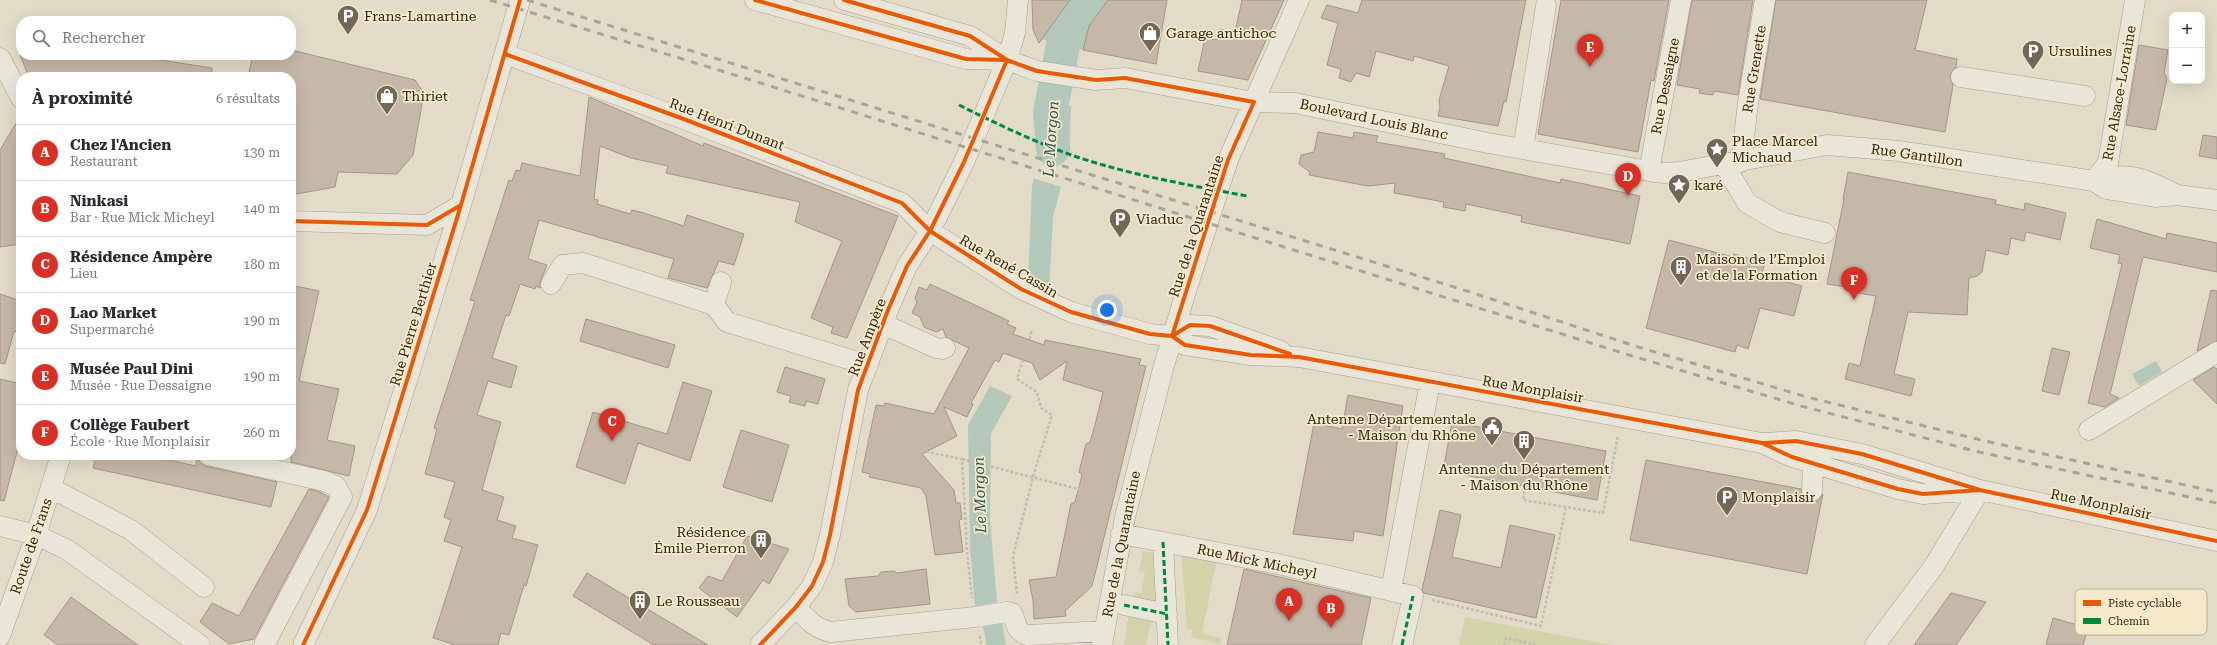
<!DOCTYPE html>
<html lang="fr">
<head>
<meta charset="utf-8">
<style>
	:root { --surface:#fff; --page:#f7f7f7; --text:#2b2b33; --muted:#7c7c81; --line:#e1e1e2; --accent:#d93025 }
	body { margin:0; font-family:"Roboto Serif",serif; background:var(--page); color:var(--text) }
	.controls { position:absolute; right:12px; top:12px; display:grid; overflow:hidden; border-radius:8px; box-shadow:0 4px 16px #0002 }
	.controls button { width:36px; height:36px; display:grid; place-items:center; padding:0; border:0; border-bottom:1px solid var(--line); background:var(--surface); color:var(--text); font:20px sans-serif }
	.you { position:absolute; left:1107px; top:310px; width:14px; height:14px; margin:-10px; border:3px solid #fff; border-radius:50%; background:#1a73e8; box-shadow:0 0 0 6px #1a73e833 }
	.badge { display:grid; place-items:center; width:26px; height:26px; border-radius:50%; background:var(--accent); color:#fff; font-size:13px; font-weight:700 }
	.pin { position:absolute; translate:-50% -33px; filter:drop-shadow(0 1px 2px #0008) }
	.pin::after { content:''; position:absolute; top:21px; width:14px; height:12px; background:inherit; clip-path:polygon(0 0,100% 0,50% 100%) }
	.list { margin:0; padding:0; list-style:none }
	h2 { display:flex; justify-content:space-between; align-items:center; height:52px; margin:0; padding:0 16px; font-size:17px }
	h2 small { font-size:13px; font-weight:400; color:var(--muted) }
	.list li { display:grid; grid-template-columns:26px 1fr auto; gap:12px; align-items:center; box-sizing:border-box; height:56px; padding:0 16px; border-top:1px solid var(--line) }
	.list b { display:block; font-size:15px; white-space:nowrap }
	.list p { margin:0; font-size:13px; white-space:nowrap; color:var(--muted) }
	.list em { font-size:13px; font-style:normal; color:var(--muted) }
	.icon { flex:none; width:22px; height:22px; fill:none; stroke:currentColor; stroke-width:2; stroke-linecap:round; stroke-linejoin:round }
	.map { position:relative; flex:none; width:2217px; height:645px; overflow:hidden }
	.search { position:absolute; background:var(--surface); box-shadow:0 4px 16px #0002; left:16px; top:16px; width:280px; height:44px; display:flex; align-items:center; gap:10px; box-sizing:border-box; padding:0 14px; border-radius:16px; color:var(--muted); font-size:15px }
	.panel { position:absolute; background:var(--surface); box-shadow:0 4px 16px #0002; left:16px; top:72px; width:280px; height:388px; border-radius:16px }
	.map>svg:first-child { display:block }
	.green { fill:#d2d3a9 }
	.water { fill:#b4c7bb }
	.pier { fill:#e2dbc7 }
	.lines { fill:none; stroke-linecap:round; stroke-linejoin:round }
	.river { stroke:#b4c7bb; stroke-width:34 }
	.building { fill:#c6b8a8; stroke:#a29687 }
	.minor-casing { stroke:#a69f91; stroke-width:21 }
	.path { stroke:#c2bcb1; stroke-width:2.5; stroke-dasharray:3 2; stroke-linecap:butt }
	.minor { stroke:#eae5d9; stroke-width:20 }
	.rail { stroke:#a8a49a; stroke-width:3; stroke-dasharray:7 7; stroke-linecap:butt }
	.quiet { stroke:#00873e; stroke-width:3; stroke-dasharray:6 3; stroke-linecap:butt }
	.cycleway-casing { stroke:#f6eacb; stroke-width:6 }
	.cycleway { stroke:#e8590c; stroke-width:4 }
	.labels { text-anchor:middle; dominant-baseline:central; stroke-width:3.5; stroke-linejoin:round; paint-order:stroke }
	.poi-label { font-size:14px; fill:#34271a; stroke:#f6eacb; text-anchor:start }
	.street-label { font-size:14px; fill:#34271a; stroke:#f6eacb }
	.water-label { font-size:15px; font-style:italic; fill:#295452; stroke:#f6eacb }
	.key { fill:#f6eacb; stroke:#bcb096; stroke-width:1 }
	.key-label { font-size:11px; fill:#34271a }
</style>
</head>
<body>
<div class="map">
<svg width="2217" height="645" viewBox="0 0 2217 645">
	<rect width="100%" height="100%" fill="#e2dbc7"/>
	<path class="green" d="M 1181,550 L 1216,557 L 1216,564 L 1202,633 L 1221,638 L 1220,644 L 1191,637 L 1193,629 L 1187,629 Z
		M 1143,551 L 1154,553 L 1157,597 L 1155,604 L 1132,600 L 1134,592 L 1141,593 L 1145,573 L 1139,572 Z
		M 1129,613 L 1152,618 L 1146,645 L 1124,645 Z
		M 1465,617 L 1611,645 L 1459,645 Z"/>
	<path class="water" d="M 1070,0 L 1108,0 L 1089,26 L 1083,50 L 1041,39 Z
		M 1037,100 L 1071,106 L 1069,156 L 1053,217 L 1049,291 L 1028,282 L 1032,186 L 1043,134 Z
		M 2156,361 L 2162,372 L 2139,386 L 2132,374 Z
		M 990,386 L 1012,396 L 991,434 L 990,520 L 997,602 L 975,607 L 970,547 L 968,425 Z
		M 1002,623 L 1006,645 L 987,645 L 983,627 Z"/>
	<path class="pier" d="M 1040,139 L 1072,151 L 1062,187 L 1032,178 L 1038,150 L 1064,157 L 1039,148 Z"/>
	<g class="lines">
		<path class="river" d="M 1053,149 L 1050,113 L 1065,35 L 1088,0"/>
	</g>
	<path class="building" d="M 1032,0 L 1070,0 L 1039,43 L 1033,30 Z
		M 1108,0 L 1167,0 L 1156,64 L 1083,50 L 1089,26 Z
		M 1242,0 L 1284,0 L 1248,80 L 1198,71 L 1205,38 L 1217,40 L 1219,29 L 1235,32 Z
		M 1362,0 L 1526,0 L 1506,102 L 1504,101 L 1498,126 L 1438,116 L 1440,107 L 1439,100 L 1449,66 L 1414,56 L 1413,61 L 1376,51 L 1369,77 L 1356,73 L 1351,82 L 1339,78 L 1341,69 L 1327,65 L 1338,23 L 1321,18 L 1327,5 L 1358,13 Z
		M 1561,0 L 1669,0 L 1654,81 L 1651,80 L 1638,152 L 1538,134 Z
		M 1692,0 L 1753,0 L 1738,95 L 1714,91 L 1713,95 L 1699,93 L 1700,89 L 1677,85 Z
		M 1776,0 L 1927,0 L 1915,50 L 1957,59 L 1956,67 L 1950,75 L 1953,85 L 1945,132 L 1760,99 Z
		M 2139,45 L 2168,50 L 2164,73 L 2167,78 L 2156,130 L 2126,125 Z
		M 291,50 L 415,80 L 424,93 L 413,155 L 397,174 L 338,172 L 335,187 L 291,195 L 291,77 L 248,77 L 253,55 L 291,55 Z
		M 20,55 L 128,55 L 212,68 L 212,77 L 29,77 Z
		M 589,97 L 703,146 L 704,143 L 898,216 L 847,338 L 831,333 L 833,327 L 811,318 L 842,241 L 795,222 L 800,202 L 666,173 L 668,166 L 631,158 L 600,146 L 594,199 L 598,200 L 597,204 L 630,214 L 632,210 L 644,213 L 684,226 L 687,215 L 744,234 L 734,265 L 719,261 L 707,288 L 668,278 L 674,259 L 539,220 L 528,259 L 547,265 L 540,283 L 540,288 L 536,286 L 535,289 L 520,284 L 509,316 L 506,315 L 492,358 L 517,366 L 511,388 L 488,381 L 477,415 L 501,422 L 482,490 L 504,497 L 497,520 L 516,526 L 512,538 L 538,545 L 526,586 L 524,585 L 509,635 L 501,633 L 498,645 L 456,645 L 433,638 L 462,547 L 444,541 L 451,520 L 444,517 L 455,482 L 425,474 L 437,429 L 434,428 L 475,301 L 470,300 L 509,180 L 512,181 L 516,170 L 520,171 L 522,163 L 580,176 Z
		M 21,115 L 21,244 L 0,247 L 0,150 Z
		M 1318,132 L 1353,138 L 1354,132 L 1378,136 L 1376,142 L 1445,154 L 1444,158 L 1560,183 L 1561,179 L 1640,196 L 1630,244 L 1521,222 L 1522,216 L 1466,204 L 1465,211 L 1443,207 L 1444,202 L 1394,193 L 1395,183 L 1368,186 L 1309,175 L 1310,172 L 1299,164 L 1301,155 L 1314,152 Z
		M 2203,135 L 2217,137 L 2217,159 L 2199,156 Z
		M 1848,172 L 1996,200 L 1995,204 L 2024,210 L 2025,203 L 2066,213 L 2060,240 L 2026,232 L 2024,241 L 2011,238 L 2008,255 L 1986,250 L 1982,272 L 1977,276 L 1969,278 L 1967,315 L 1908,312 L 1894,374 L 1915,379 L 1911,396 L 1845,379 L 1849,363 L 1860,366 L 1876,296 L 1852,292 L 1852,288 L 1827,284 L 1844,199 L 1843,199 Z
		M 2097,219 L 2166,239 L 2167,233 L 2217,243 L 2217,272 L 2143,257 L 2110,394 L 2119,398 L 2105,407 L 2088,403 L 2122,264 L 2118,263 L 2120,255 L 2090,248 Z
		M 1669,240 L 1733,257 L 1734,254 L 1765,263 L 1761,275 L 1802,286 L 1794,316 L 1760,308 L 1748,349 L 1737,345 L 1735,352 L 1646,328 Z
		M 930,284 L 1009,321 L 1007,324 L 1016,328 L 1013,334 L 1044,345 L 1045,340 L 1141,359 L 1139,365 L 1146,366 L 1092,586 L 1065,611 L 1066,616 L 1034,619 L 1033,600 L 1029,580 L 1056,577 L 1071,504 L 1075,502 L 1082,475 L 1079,472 L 1086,444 L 1090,442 L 1095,425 L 1103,392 L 1063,380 L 1067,361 L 1040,380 L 1032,363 L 1003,353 L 999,362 L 995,360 L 971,403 L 973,404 L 967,417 L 944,407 L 957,436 L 922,454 L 954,490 L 956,503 L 960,503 L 962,519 L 959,520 L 963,552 L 935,555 L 926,496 L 921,488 L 869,477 L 870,474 L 862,472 L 876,405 L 884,406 L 885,403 L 934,414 L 969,348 L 946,337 L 943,329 L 936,332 L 924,327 L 920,317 L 912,313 L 917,302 L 915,298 L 919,287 L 927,290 Z
		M 291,285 L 319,291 L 299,381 L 339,389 L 327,440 L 355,446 L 349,476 L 291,462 Z
		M 2211,290 L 2217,291 L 2217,341 L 2197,351 Z
		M 0,294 L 21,301 L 21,334 L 14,331 L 5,364 L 0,363 Z
		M 586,319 L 675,345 L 668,368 L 580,341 Z
		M 2052,348 L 2070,352 L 2059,395 L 2042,391 Z
		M 785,367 L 825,379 L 818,404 L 806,401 L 805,406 L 789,402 L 791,396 L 777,392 Z
		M 2214,367 L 2217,369 L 2217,404 L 2193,380 Z
		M 0,379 L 21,384 L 21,437 L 4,501 L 0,500 Z
		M 683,382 L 712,391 L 690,461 L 638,443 L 625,484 L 576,467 L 593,412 L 667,434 Z
		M 1348,395 L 1403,406 L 1383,536 L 1354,531 L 1353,541 L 1293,534 L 1314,423 L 1342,429 Z
		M 1452,422 L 1606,451 L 1597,500 L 1443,471 Z
		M 741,430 L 789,445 L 772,502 L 723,487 Z
		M 96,455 L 146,455 L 196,466 L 197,459 L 205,466 L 277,482 L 271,507 L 93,468 Z
		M 1646,460 L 1801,489 L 1802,497 L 1811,502 L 1818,501 L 1823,494 L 1807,574 L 1630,540 Z
		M 309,489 L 320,492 L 329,497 L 254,639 L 229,644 L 200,622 L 212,603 L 239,616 Z
		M 1440,510 L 1461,515 L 1452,557 L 1501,568 L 1510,525 L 1555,535 L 1536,618 L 1424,593 L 1422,590 Z
		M 747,536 L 789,549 L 769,584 L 763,580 L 737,617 L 699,588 L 708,576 L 722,581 Z
		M 926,569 L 930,604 L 856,612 L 849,606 L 845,579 L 878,576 L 881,572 L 894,571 L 897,573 Z
		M 1244,569 L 1371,598 L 1361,645 L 1227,645 Z
		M 587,573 L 708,645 L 654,645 L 573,596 Z
		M 1951,593 L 1986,602 L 1956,645 L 1914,645 Z
		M 71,597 L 138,645 L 58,645 L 44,635 Z
		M 2053,618 L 2088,628 L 2083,645 L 2046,645 Z"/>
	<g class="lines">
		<g class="minor-casing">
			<path id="minor" d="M 755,0 L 966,59 L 1007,60
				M 844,0 L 970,36 L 1007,60 L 1037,71 L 1096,80 L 1125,78 L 1254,102 L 1295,103 L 1488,143 L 1649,171 L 1664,173 L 1679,172 L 1827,145 L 1899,151 L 2094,181 L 2106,189 L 2155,197 L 2177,195 L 2217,200
				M 505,54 L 681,118 L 902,203 L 930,231 L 1021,289 L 1071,312 L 1150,334 L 1172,336 L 1185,345 L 1251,355 L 1299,357 L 1762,443 L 1792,457 L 1898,489 L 1923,494 L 1980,490
				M 0,58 L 21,98
				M 1961,77 L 2085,96
				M 1523,149 L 1546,6
				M 1741,162 L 1748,103 L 1765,0
				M 1724,164 L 1747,203 L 1780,222 L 1825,233
				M 1649,171 L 1681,0
				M 2094,181 L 2108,163 L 2135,0
				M 2094,181 C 2129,170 2145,179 2177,195
				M 291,221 L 427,225 L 461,205
				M 721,282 L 714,305 L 727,322 L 868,365
				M 551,284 L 563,265 L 583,263 L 714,305
				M 883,324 L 936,348 L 942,349 L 945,348
				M 1172,336 L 1190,325 L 1210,326 L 1281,351
				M 2089,430 L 2217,352
				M 1764,443 L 1796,441 L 1862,454 L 1980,490 L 2217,541
				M 208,455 L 324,481 L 336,486 L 342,497 L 264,645
				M 51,488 L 131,530 L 204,587
				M 1812,491 L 1813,463
				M 0,526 L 36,535 L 66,549 L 200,645
				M 1121,534 L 1278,564 L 1413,596 L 1402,645
				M 1163,542 L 1168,645
				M 1391,591 L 1430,382
				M 1124,605 L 1167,614
				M 796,607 C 807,619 815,629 831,632 L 975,617 L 1007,612 L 1012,613 C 1017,623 1015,632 1028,635 L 1104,631
				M 0,636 L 36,535 L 61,455
				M 303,645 L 367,510 L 461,205 L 520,0
				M 760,645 L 796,607 L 812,586 L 823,562 L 830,535 L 858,390 L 888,310 L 907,266 L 930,231 L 964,162 L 1007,60 L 1015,33 L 1018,0
				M 1102,645 L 1125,517 L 1163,369 L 1186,291 L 1228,160 L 1299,0
				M 1875,645 L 1934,566 L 1980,490"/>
		</g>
		<path class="path" d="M 867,440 L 962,459 L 967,551 L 972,598
			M 962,459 L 1086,491
			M 1526,486 L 1523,500 L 1603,513 L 1618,435
			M 1017,594 L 1013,556 L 1033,477 L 1052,415 L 1041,408 L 1037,392 L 1017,379 L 1032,330
			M 1432,600 L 1541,626 L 1566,507
			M 980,636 L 981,645
			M 1504,645 L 1506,638 L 1538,645"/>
		<use href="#minor" class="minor"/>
		<path class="rail" d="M 490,0 L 751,80 L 1629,355 L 1801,406 L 1979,452 L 2217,503
			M 527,0 L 1467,291 L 1635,346 L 1807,397 L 1981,440 L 2217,492"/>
		<path class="quiet" d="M 959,105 C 997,124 1035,142 1074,156 C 1130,175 1189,185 1247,196
			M 1163,542 L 1168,645
			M 1124,605 L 1167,614
			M 1402,645 L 1413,596"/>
		<g class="cycleway-casing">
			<path id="cycleway" d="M 755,0 L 966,59 L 1007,60
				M 844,0 L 970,36 L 1007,60 L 1037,71 L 1096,80 L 1125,78 L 1254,102 L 1228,160 L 1172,336
				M 505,54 L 681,118 L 902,203 L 930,231 L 1021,289 L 1071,312 L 1150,334 L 1172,336 L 1185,345 L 1251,355 L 1299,357 L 1762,443 L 1792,457 L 1898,489 L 1923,494 L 1980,490
				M 291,221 L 427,225 L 461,205
				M 1172,336 L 1190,325 L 1210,326 L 1290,354
				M 1764,443 L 1796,441 L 1862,454 L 1980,490 L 2217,541
				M 303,645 L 367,510 L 461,205 L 520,0
				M 760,645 L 796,607 L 812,586 L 823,562 L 830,535 L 858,390 L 888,310 L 907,266 L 930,231 L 964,162 L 1007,60"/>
		</g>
		<use href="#cycleway" class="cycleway"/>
	</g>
	<defs>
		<g id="parking-pin" transform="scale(1.15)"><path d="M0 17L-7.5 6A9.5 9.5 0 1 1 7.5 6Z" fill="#716657" stroke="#f6eacb"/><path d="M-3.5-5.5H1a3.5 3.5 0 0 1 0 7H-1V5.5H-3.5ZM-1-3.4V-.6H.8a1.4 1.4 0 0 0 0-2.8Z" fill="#fff"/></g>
		<g id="shop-pin" transform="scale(1.15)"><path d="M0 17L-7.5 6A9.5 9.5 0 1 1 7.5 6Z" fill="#716657" stroke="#f6eacb"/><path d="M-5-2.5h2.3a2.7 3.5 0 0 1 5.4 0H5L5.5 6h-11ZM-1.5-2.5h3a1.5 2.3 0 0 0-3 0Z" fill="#fff"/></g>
		<g id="sight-pin" transform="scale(1.15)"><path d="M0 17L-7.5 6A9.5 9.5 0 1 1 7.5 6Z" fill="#716657" stroke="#f6eacb"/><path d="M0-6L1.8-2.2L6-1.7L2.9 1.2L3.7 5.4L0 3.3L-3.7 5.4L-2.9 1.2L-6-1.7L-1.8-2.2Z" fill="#fff"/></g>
		<g id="building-pin" transform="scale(1.15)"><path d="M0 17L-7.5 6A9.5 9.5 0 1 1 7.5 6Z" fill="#716657" stroke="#f6eacb"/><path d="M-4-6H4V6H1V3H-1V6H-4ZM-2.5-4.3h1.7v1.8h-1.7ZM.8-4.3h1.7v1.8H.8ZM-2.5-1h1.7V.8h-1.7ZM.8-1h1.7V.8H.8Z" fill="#fff"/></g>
		<g id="civic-pin" transform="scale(1.15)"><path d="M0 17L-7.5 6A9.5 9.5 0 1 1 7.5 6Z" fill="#716657" stroke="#f6eacb"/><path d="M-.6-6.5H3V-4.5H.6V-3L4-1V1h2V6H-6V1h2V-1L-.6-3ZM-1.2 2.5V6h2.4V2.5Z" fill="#fff"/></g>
	</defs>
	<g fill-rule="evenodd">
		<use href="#parking-pin" x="348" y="16"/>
		<use href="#shop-pin" x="1150" y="33"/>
		<use href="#parking-pin" x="2033" y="51"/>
		<use href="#shop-pin" x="387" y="96"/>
		<use href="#sight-pin" x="1717" y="149"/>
		<use href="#sight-pin" x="1679" y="185"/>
		<use href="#parking-pin" x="1120" y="219"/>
		<use href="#building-pin" x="1681" y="267"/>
		<use href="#civic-pin" x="1492" y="427"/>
		<use href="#building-pin" x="1524" y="441"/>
		<use href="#parking-pin" x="1727" y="497"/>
		<use href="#building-pin" x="761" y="540"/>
		<use href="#building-pin" x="640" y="601"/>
	</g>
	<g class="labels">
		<g class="poi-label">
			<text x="364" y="16">Frans-Lamartine</text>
			<text x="1166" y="33">Garage antichoc</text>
			<text x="2048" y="51">Ursulines</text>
			<text x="402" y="96">Thiriet</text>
			<text x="1732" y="141">Place Marcel<tspan x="1732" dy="16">Michaud</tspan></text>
			<text x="1694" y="185">karé</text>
			<text x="1136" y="219">Viaduc</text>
			<text x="1696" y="259">Maison de l’Emploi<tspan x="1696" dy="16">et de la Formation</tspan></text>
			<text x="1476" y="419" text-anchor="end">Antenne Départementale<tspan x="1476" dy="16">- Maison du Rhône</tspan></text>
			<text x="1524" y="469" text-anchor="middle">Antenne du Département<tspan x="1524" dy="16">- Maison du Rhône</tspan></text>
			<text x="1742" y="497">Monplaisir</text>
			<text x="746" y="532" text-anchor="end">Résidence<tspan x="746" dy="16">Émile Pierron</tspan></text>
			<text x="656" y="601">Le Rousseau</text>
		</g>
		<g class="street-label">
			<text transform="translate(1754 69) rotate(-81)">Rue Grenette</text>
			<text transform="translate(1665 86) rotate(-79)">Rue Dessaigne</text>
			<text transform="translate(2119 93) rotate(-80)">Rue Alsace-Lorraine</text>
			<text transform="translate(1374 119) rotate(12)">Boulevard Louis Blanc</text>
			<text transform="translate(727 124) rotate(21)">Rue Henri Dunant</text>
			<text transform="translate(1917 155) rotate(8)">Rue Gantillon</text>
			<text transform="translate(1196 226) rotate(-72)">Rue de la Quarantaine</text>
			<text transform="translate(1009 266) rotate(30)">Rue René Cassin</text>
			<text transform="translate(413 324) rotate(-73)">Rue Pierre Berthier</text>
			<text transform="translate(867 337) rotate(-69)">Rue Ampère</text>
			<text transform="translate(1533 389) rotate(10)">Rue Monplaisir</text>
			<text transform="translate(2101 504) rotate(12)">Rue Monplaisir</text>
			<text transform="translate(1121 544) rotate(-79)">Rue de la Quarantaine</text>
			<text transform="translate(31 546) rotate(-71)">Route de Frans</text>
			<text transform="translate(1257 561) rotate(12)">Rue Mick Micheyl</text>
		</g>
		<g class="water-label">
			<text transform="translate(1051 139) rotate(-86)">Le Morgon</text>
			<text transform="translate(980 495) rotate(-92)">Le Morgon</text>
		</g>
	</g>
	<rect x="2075" y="589" width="132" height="46" rx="6" class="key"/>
	<rect x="2083" y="600" width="18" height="6" fill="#e8590c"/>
	<rect x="2083" y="618" width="18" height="6" fill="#00873e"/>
	<g class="key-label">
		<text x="2108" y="607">Piste cyclable</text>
		<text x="2108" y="625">Chemin</text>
	</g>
</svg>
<div class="controls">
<button>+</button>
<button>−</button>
</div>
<div class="you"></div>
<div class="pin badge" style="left:1289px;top:621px">A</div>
<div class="pin badge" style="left:1331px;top:628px">B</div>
<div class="pin badge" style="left:612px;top:441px">C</div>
<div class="pin badge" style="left:1628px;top:196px">D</div>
<div class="pin badge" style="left:1590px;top:67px">E</div>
<div class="pin badge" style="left:1854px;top:300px">F</div>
<div class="search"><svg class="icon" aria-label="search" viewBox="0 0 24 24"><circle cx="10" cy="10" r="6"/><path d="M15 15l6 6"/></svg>Rechercher</div>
<section class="panel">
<h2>À proximité<small>6 résultats</small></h2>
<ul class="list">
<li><span class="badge">A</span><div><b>Chez l'Ancien</b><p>Restaurant</p></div><em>130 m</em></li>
<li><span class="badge">B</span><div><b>Ninkasi</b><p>Bar · Rue Mick Micheyl</p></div><em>140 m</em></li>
<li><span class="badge">C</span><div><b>Résidence Ampère</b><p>Lieu</p></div><em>180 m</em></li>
<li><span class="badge">D</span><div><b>Lao Market</b><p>Supermarché</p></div><em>190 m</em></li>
<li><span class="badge">E</span><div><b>Musée Paul Dini</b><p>Musée · Rue Dessaigne</p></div><em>190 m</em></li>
<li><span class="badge">F</span><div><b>Collège Faubert</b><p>École · Rue Monplaisir</p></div><em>260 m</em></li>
</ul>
</section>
</div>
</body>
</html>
